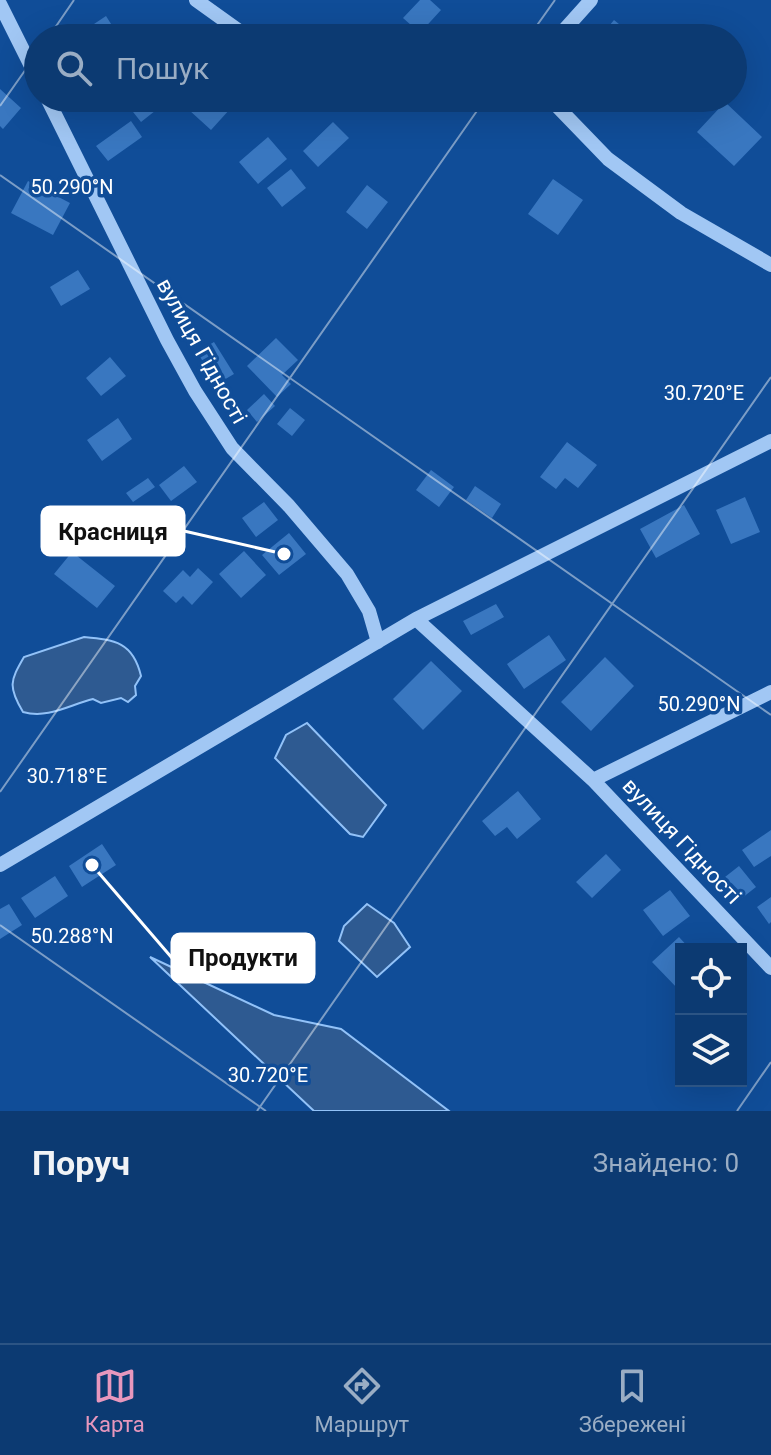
<!DOCTYPE html>
<html lang="uk">
<head>
<meta charset="utf-8">
<style>
	:root { --surface:#0c3a72; --page:#154177; --text:#f1f3f6; --muted:#9aadc4; --line:#2c5484; --accent:#e797bd }
	body { margin:0; font-family:Roboto,sans-serif; background:var(--page); color:var(--text) }
	.controls { position:absolute; right:24px; bottom:24px; display:grid; overflow:hidden; border-radius:0px; box-shadow:0 8px 32px #0002 }
	.controls button { width:72px; height:72px; display:grid; place-items:center; padding:0; border:0; border-bottom:2px solid var(--line); background:var(--surface); color:var(--text); font:40px sans-serif }
	.list { margin:0; padding:0; list-style:none }
	h2 { display:flex; justify-content:space-between; align-items:center; height:104px; margin:0; padding:0 32px; font-size:34px }
	h2 small { font-size:26px; font-weight:400; color:var(--muted) }
	.icon { flex:none; width:44px; height:44px; fill:none; stroke:currentColor; stroke-width:2; stroke-linecap:round; stroke-linejoin:round }
	.map { position:relative; flex:none; width:771px; height:1111px; overflow:hidden }
	.search { position:absolute; background:var(--surface); box-shadow:0 8px 32px #0002; left:24px; right:24px; top:24px; height:88px; display:flex; align-items:center; gap:20px; box-sizing:border-box; padding:0 28px; border-radius:44px; color:var(--muted); font-size:30px }
	.sheet { height:232px; background:var(--surface) }
	nav { display:flex; justify-content:space-around; align-items:center; box-sizing:border-box; height:112px; border-top:2px solid var(--line); background:var(--surface); font-size:22px; color:var(--muted) }
	nav a { display:grid; justify-items:center; gap:4px }
	nav .on { color:var(--accent) }
	.map>svg:first-child { display:block }
	.water { fill:#2e5a91; stroke:#92c2f8; stroke-width:2 }
	.building { fill:#3977c0 }
	.lines { fill:none; stroke-linecap:round; stroke-linejoin:round }
	.minor { stroke:#a1c7f4; stroke-width:14 }
	.ticks { fill:none; stroke:#fff; stroke-width:2; stroke-opacity:0.45 }
	.labels { text-anchor:middle; dominant-baseline:central; stroke-width:7; stroke-linejoin:round; paint-order:stroke }
	.street-label { font-size:22px; fill:#fff; stroke:#104d98 }
	.ticks-label { font-size:20px; text-anchor:middle; fill:#fff; stroke:#104d98; stroke-width:7; stroke-linejoin:round; paint-order:stroke }
	.leader { fill:none; stroke:#fff; stroke-width:3 }
	.callout-dot { fill:#fff; stroke:#104d98; stroke-width:3 }
	.callout { fill:#fff; stroke:#fff; stroke-width:3 }
	.callout-label { font-size:24px; text-anchor:middle; font-weight:bold; fill:#111 }
</style>
</head>
<body>
<div class="map">
<svg width="771" height="1111" viewBox="0 0 771 1111">
	<rect width="100%" height="100%" fill="#104d98"/>
	<path class="water" d="M 84,637 C 115,640 133,642 141,676 L 135,686 L 136,695 L 128,702 L 121,698 L 101,703 L 93,699 C 69,705 48,719 23,712 C 8,687 10,681 24,657 Z
		M 307,723 L 386,805 L 363,837 L 350,834 L 275,758 L 286,735 Z
		M 367,904 L 394,923 L 410,947 L 377,977 L 339,941 L 344,926 Z
		M 150,957 L 274,1015 L 341,1029 L 449,1111 L 314,1111 Z"/>
	<path class="building" d="M 420,0 L 430,0 L 441,10 L 420,33 L 403,18 Z
		M 106,16 L 120,38 L 73,38 Z
		M 614,20 L 636,38 L 599,38 Z
		M 0,89 L 21,108 L 3,129 L 0,126 Z
		M 122,98 L 153,98 L 160,107 L 141,122 Z
		M 200,98 L 240,98 L 211,130 L 189,110 Z
		M 725,102 L 762,137 L 734,166 L 697,132 Z
		M 131,121 L 142,137 L 108,161 L 96,146 Z
		M 333,122 L 349,138 L 318,167 L 303,151 Z
		M 268,137 L 287,159 L 258,184 L 239,162 Z
		M 291,169 L 306,188 L 282,207 L 267,188 Z
		M 553,179 L 583,200 L 558,235 L 528,214 Z
		M 28,181 L 70,203 L 53,235 L 11,213 Z
		M 367,185 L 388,202 L 367,229 L 346,212 Z
		M 78,270 L 90,289 L 61,306 L 50,287 Z
		M 276,338 L 298,360 L 282,375 L 291,384 L 277,397 L 247,366 Z
		M 214,342 L 234,374 L 217,384 L 197,352 Z
		M 110,357 L 126,376 L 101,396 L 86,378 Z
		M 264,394 L 275,406 L 257,422 L 247,410 Z
		M 290,408 L 305,420 L 292,436 L 277,424 Z
		M 118,418 L 132,439 L 102,461 L 87,440 Z
		M 567,442 L 597,465 L 578,488 L 565,478 L 556,489 L 540,477 Z
		M 184,466 L 197,482 L 171,501 L 159,485 Z
		M 431,470 L 454,487 L 439,507 L 416,490 Z
		M 148,478 L 155,487 L 133,502 L 126,493 Z
		M 475,486 L 501,504 L 492,518 L 466,500 Z
		M 745,497 L 760,532 L 731,544 L 716,510 Z
		M 264,502 L 278,520 L 256,537 L 242,518 Z
		M 684,505 L 700,534 L 656,558 L 640,529 Z
		M 289,533 L 306,554 L 279,575 L 262,555 Z
		M 244,551 L 266,575 L 241,598 L 219,574 Z
		M 72,552 L 115,586 L 97,608 L 54,574 Z
		M 198,568 L 213,582 L 192,605 L 183,596 L 176,603 L 163,591 L 183,570 L 190,577 Z
		M 496,604 L 504,617 L 471,635 L 463,621 Z
		M 549,635 L 566,660 L 524,689 L 507,664 Z
		M 605,657 L 634,686 L 591,731 L 561,702 Z
		M 431,661 L 462,691 L 423,730 L 393,699 Z
		M 518,791 L 541,819 L 517,839 L 507,827 L 495,836 L 482,821 Z
		M 771,830 L 771,856 L 754,867 L 742,850 Z
		M 102,844 L 116,865 L 82,887 L 69,866 Z
		M 606,854 L 621,870 L 592,898 L 576,882 Z
		M 739,866 L 756,887 L 742,898 L 725,877 Z
		M 55,876 L 68,896 L 35,918 L 21,898 Z
		M 670,890 L 690,916 L 663,936 L 643,910 Z
		M 771,897 L 771,922 L 769,924 L 757,907 Z
		M 9,904 L 22,925 L 0,939 L 0,909 Z
		M 679,937 L 690,949 L 681,949 L 681,988 L 679,990 L 652,962 Z"/>
	<g class="lines">
		<path class="minor" d="M 196,0 L 249,38
			M 0,4 L 38,80
			M 557,38 L 591,0
			M 47,98 L 167,340 L 195,391 L 232,448 L 289,506 L 347,574 L 369,611 L 378,642
			M 330,98 C 342,107 353,103 366,98
			M 549,98 L 608,159 L 681,213 L 771,265
			M 416,619 L 593,780 L 771,968
			M 593,780 L 771,692
			M 0,865 L 416,619 L 771,441"/>
	</g>
	<path class="ticks" d="M 48,38 L 74,0M 528,38 L 555,0M 0,106 L 38,52M 0,175 L 771,715M 0,792 L 486,98M 0,925 L 266,1111M 257,1111 L 771,377M 737,1111 L 771,1062"/>
	<g class="labels">
		<g class="street-label">
			<text transform="translate(202 351) rotate(61)">вулиця Гідності</text>
			<text transform="translate(682 841) rotate(47)">вулиця Гідності</text>
		</g>
	</g>
	<g class="ticks-label">
		<text x="72" y="194">50.290°N</text>
		<text x="704" y="400">30.720°E</text>
		<text x="699" y="711">50.290°N</text>
		<text x="67" y="783">30.718°E</text>
		<text x="72" y="943">50.288°N</text>
		<text x="268" y="1082">30.720°E</text>
	</g>
	<path class="leader" d="M284 554L184 531M92 865L172 958"/>
	<g class="callout-dot">
		<circle cx="284" cy="554" r="8"/>
		<circle cx="92" cy="865" r="8"/>
	</g>
	<g class="callout">
		<rect x="42" y="507" width="142" height="48" rx="8"/>
		<rect x="172" y="934" width="142" height="48" rx="8"/>
	</g>
	<g class="callout-label">
		<text x="113" y="540">Красниця</text>
		<text x="243" y="966">Продукти</text>
	</g>
</svg>
<div class="controls">
<button><svg class="icon" aria-label="locate" viewBox="0 0 24 24"><circle cx="12" cy="12" r="6"/><path d="M12 2v4M12 18v4M2 12h4M18 12h4"/></svg></button>
<button><svg class="icon" aria-label="layers" viewBox="0 0 24 24"><path d="M12 4l9 5-9 5-9-5zM3 14l9 5 9-5"/></svg></button>
</div>
<div class="search"><svg class="icon" aria-label="search" viewBox="0 0 24 24"><circle cx="10" cy="10" r="6"/><path d="M15 15l6 6"/></svg>Пошук</div>
</div>
<section class="sheet">
<h2>Поруч<small>Знайдено: 0</small></h2>
<ul class="list">
</ul>
</section>
<nav>
<a class="on"><svg class="icon" aria-label="map" viewBox="0 0 24 24"><path d="M3 6l6-2 6 2 6-2v14l-6 2-6-2-6 2zM9 4v14M15 6v14"/></svg>Карта</a>
<a><svg class="icon" aria-label="directions" viewBox="0 0 24 24"><path d="M12 3l9 9-9 9-9-9zM9 14v-3h6M13 9l2 2-2 2"/></svg>Маршрут</a>
<a><svg class="icon" aria-label="saved" viewBox="0 0 24 24"><path d="M7 4h10v16l-5-4-5 4z"/></svg>Збережені</a>
</nav>
</body>
</html>
